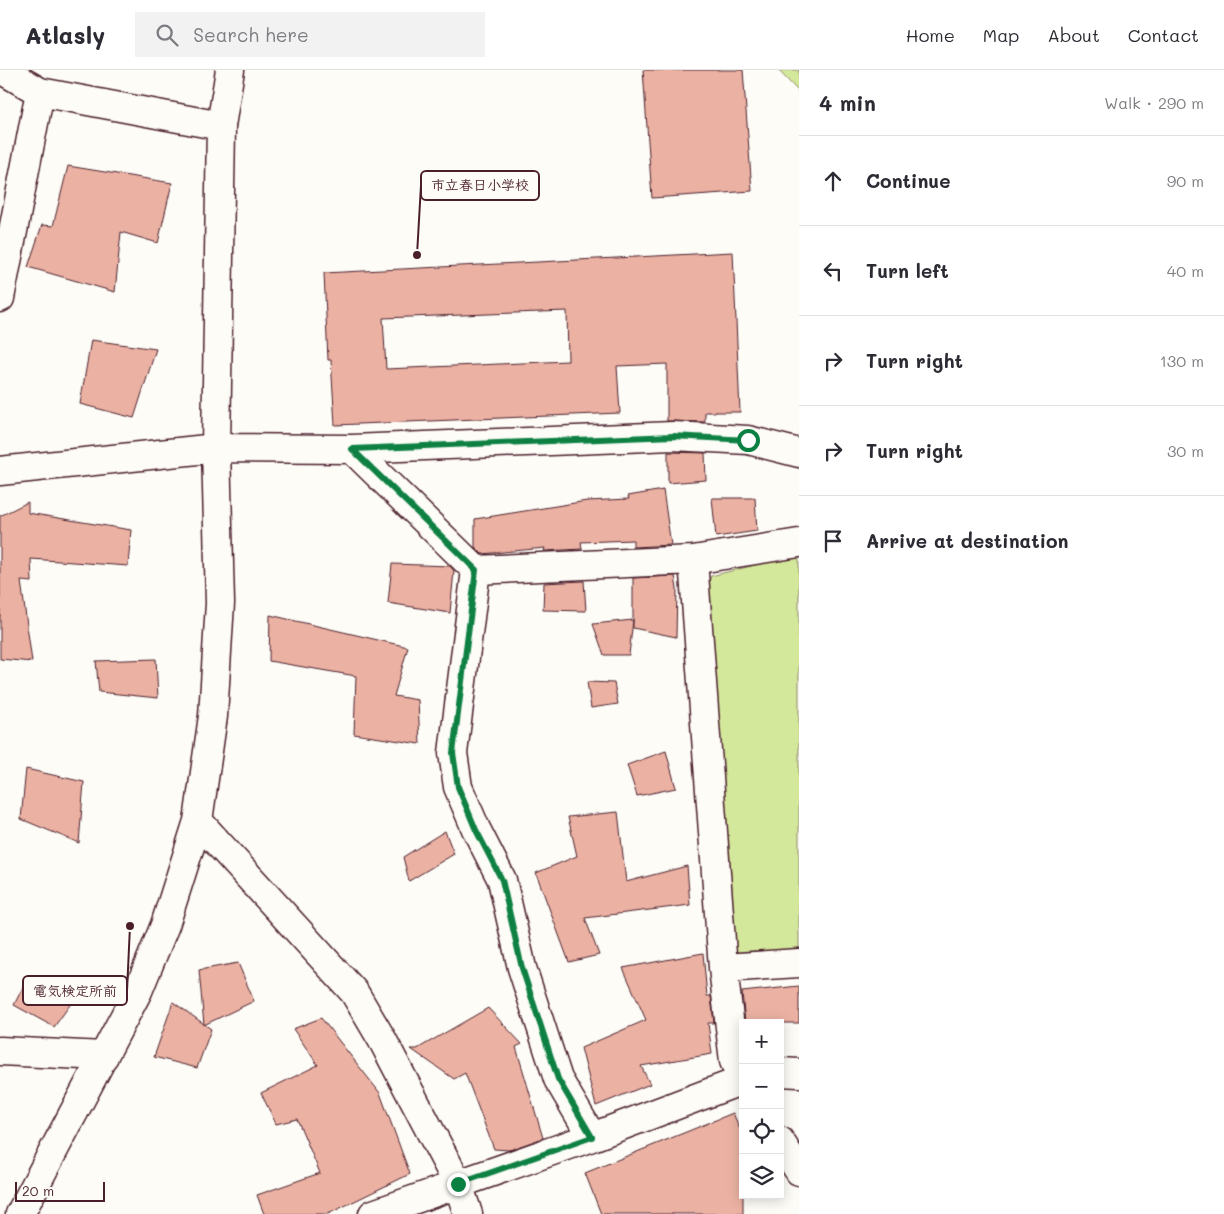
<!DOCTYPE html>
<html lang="en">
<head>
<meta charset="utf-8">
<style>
	:root { --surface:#fff; --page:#f2f2f3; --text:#2b2b33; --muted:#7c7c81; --line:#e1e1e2 }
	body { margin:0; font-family:Mali,"Klee One",sans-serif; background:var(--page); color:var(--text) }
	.controls { position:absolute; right:15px; bottom:15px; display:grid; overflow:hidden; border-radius:0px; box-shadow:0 2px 12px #0003 }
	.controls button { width:45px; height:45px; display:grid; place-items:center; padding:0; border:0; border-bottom:1px solid var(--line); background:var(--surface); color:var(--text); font:25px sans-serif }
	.scale { position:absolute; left:15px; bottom:12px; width:90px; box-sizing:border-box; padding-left:5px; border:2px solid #4a1f2b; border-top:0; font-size:14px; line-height:18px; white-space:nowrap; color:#4a1f2b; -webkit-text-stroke:4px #fdfcf7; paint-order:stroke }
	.stop { position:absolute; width:15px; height:15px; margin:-11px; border:4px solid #0b8043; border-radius:50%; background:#fff }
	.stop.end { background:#0b8043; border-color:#fff; box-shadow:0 1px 5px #0008 }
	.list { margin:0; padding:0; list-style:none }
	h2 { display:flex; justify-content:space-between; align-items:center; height:65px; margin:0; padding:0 20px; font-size:21px }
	h2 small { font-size:16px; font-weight:400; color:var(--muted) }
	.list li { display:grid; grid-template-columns:32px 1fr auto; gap:15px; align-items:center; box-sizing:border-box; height:90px; padding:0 20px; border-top:1px solid var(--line) }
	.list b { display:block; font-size:19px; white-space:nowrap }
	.list em { font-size:16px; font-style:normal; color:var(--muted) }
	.icon { flex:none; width:28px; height:28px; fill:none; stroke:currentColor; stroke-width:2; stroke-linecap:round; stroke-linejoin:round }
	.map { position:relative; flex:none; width:799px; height:1144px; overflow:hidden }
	header { display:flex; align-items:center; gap:30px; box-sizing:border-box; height:70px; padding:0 25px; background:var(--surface); border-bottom:1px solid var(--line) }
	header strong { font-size:24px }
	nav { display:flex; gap:28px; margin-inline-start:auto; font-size:18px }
	.search { width:350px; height:45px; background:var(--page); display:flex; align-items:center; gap:12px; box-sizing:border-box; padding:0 18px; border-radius:0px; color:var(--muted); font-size:19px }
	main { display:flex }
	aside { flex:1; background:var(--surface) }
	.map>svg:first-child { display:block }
	.green { fill:#d4e89c; stroke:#8f8464 }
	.building { fill:#ebb2a3; stroke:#4a1f2b; fill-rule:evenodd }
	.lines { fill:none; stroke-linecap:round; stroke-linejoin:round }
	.minor-casing { stroke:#4a1f2b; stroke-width:31 }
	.minor { stroke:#fdfcf7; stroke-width:28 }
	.route { stroke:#0b8043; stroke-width:6 }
	.leader { fill:none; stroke:#4a1f2b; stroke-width:2 }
	.callout-dot { fill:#4a1f2b; stroke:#fdfcf7; stroke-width:2 }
	.callout { fill:#fdfcf7; stroke:#4a1f2b; stroke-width:2 }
	.callout-label { font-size:14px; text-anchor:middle; font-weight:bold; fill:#4a1f2b }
</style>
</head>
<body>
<header>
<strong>Atlasly</strong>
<div class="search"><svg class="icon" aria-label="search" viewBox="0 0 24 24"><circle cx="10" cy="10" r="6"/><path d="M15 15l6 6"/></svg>Search here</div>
<nav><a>Home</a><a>Map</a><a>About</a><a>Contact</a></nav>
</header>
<main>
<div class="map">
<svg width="799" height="1144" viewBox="0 0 799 1144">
	<rect width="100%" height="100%" fill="#fdfcf7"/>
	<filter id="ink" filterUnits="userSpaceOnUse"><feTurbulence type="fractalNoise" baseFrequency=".02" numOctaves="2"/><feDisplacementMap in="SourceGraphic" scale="10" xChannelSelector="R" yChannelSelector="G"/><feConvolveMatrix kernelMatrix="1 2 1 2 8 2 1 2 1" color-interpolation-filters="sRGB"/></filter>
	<g filter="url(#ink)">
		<path class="green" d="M 778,0 L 799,0 L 799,22 Z
			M 799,484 L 799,885 L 745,889 L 734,882 L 705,523 L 711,506 Z"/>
		<path class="building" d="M 643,0 L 743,0 L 752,121 L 652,128 Z
			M 68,96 L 172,113 L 158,173 L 121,162 L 115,222 L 28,197 L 42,155 L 53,156 Z
			M 733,182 L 740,342 L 705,342 L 705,352 L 667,351 L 667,294 L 617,296 L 620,343 L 335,355 L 331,290 L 328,290 L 324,203 ZM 567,241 L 568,291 L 386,299 L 383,248 Z
			M 91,270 L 156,279 L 134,348 L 80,334 Z
			M 668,382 L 705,383 L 706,410 L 668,413 Z
			M 663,420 L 671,475 L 633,477 L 633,470 L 581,472 L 582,479 L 544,481 L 545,478 L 482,484 L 475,477 L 475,449 L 587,431 L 629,429 L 628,426 Z
			M 712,428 L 755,428 L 757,461 L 716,467 Z
			M 28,432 L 28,443 L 131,460 L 128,496 L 31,489 L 32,512 L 21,511 L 32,592 L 0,589 L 0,446 Z
			M 392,494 L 450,496 L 454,501 L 450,543 L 388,533 Z
			M 675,506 L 677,519 L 676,567 L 633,558 L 633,508 Z
			M 584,511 L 586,541 L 543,540 L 544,513 Z
			M 270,545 L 408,577 L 394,626 L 418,630 L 420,674 L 354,664 L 356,606 L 269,591 Z
			M 633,550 L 629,585 L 604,585 L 593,554 Z
			M 156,589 L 158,628 L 99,622 L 96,591 Z
			M 587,612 L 614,613 L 618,634 L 591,638 Z
			M 666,681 L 676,718 L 637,726 L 627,695 Z
			M 26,699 L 84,712 L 79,773 L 21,749 Z
			M 618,742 L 626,812 L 687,796 L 690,835 L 585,848 L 599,885 L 569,892 L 536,803 L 577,786 L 568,747 Z
			M 445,761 L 454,784 L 409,811 L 403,787 Z
			M 703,883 L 707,926 L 711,926 L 714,953 L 708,953 L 712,984 L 641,996 L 650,1014 L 596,1036 L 581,978 L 646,950 L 623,898 Z
			M 238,893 L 254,931 L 204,955 L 199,900 Z
			M 25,913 L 72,932 L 54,957 L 14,935 Z
			M 799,916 L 799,953 L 745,953 L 742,922 Z
			M 173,932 L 211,959 L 197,998 L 154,987 Z
			M 488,938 L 522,974 L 516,977 L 543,1068 L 509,1080 L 494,1079 L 465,1003 L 454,1009 L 411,979 L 417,979 Z
			M 321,948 L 380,1023 L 410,1104 L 328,1144 L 264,1144 L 257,1125 L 320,1103 L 297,1049 L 276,1054 L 261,1023 L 318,995 L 293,959 Z
			M 733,1043 L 743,1066 L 743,1144 L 601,1144 L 585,1103 Z"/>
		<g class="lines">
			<g class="minor-casing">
				<path id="minor" d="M 2,0 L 40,22 L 221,56
					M 0,228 L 40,22
					M 352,379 L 476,500 L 693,490 L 799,473
					M 0,401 L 216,378 L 352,379 L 673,366 L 748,370 L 799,383
					M 693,490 L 723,898 L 734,991 L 743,1010
					M 476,500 L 453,683 L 458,717 L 476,759 L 502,810 L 522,898 L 558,1009 L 592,1067
					M 198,751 L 354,922 L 383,971 L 458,1114 L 468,1144
					M 723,898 L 799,893
					M 0,981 L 104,986
					M 780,1002 L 799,1003
					M 780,1071 L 799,1101
					M 20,1144 L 138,921 L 165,855 L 198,751 L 213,646 L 220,533 L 216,378 L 221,56 L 230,0
					M 373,1144 L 592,1067 L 743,1010"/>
			</g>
			<use href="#minor" class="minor"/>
		</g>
	</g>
	<g class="lines" filter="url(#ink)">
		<path class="route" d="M 458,1114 L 592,1067 L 558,1009 L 522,898 L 502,810 L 476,760 L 458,717 L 453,683 L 476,500 L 352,379 L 673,366 L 748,370"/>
	</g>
	<path class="leader" d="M417 185L421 115M130 856L127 921"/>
	<g class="callout-dot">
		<circle cx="417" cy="185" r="5"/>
		<circle cx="130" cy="856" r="5"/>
	</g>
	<g class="callout">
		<rect x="421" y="101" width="118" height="29" rx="5"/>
		<rect x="23" y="906" width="104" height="29" rx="5"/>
	</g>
	<g class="callout-label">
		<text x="480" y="120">市立春日小学校</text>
		<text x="75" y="926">電気検定所前</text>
	</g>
</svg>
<div class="controls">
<button>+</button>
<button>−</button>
<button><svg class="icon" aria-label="locate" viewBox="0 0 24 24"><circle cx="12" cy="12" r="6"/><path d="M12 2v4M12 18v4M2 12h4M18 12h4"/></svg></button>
<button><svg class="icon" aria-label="layers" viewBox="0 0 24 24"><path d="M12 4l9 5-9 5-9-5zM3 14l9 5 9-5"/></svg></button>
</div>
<div class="scale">20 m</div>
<div class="stop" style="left:748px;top:370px"></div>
<div class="stop end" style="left:458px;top:1114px"></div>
</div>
<aside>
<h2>4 min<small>Walk · 290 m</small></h2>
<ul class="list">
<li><svg class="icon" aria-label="ahead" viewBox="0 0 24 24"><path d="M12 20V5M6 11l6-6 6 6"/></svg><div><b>Continue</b></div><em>90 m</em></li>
<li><svg class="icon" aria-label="left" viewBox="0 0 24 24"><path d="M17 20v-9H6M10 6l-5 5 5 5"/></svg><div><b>Turn left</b></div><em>40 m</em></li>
<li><svg class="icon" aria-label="right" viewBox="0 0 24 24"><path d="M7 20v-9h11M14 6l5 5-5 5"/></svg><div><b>Turn right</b></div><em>130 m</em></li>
<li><svg class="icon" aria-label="right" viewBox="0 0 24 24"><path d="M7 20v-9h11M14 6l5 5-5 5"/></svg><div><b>Turn right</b></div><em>30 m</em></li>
<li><svg class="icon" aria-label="arrive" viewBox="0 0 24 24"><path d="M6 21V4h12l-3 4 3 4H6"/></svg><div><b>Arrive at destination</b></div></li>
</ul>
</aside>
</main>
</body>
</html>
